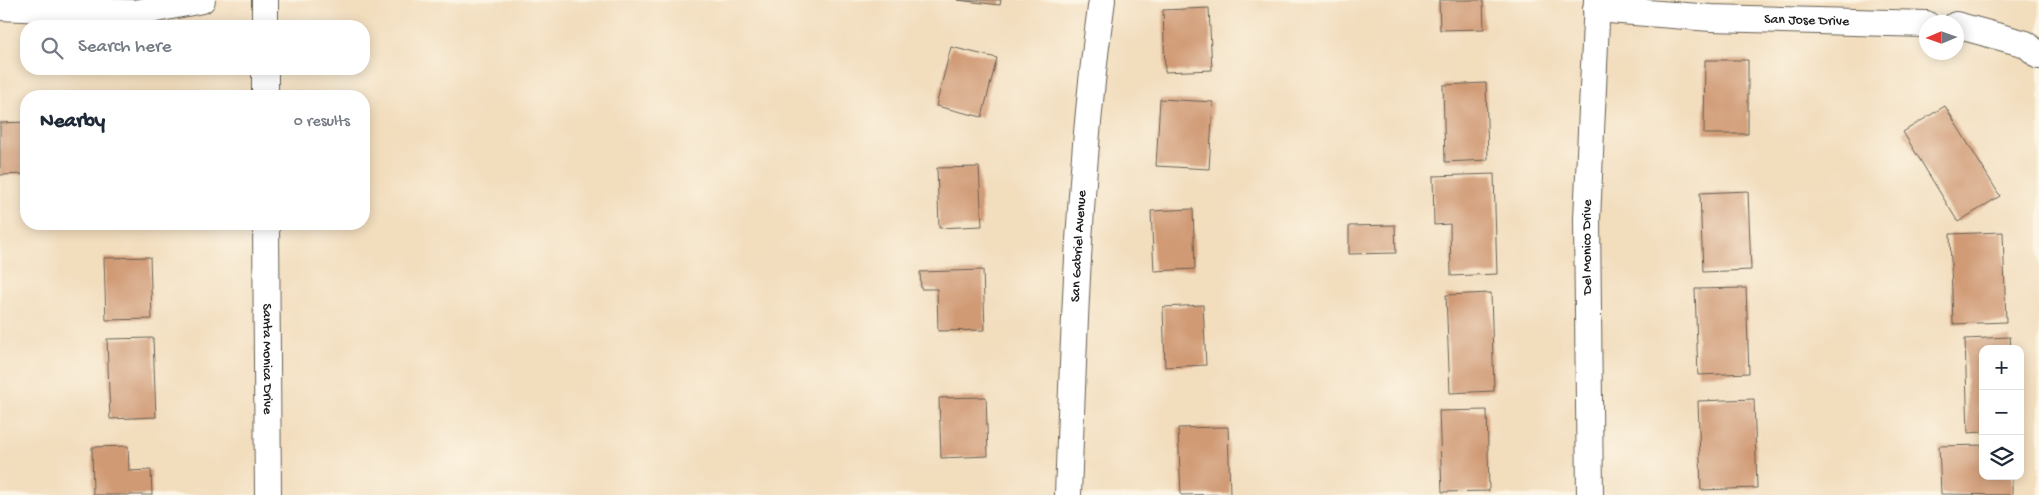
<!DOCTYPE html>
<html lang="en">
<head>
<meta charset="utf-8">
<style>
	:root { --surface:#fff; --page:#f6f6f7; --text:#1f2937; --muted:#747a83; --line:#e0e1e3 }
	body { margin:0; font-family:"Gochi Hand",sans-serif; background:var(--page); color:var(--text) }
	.controls { position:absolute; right:15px; bottom:15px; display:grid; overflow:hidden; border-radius:10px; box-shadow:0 2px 12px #0003 }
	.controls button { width:45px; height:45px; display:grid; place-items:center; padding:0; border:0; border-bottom:1px solid var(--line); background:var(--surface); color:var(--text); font:25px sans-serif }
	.compass { position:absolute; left:1919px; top:15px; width:45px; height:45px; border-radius:50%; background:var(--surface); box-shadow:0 2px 12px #0003; rotate:268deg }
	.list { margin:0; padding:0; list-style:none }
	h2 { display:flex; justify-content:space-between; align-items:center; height:65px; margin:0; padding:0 20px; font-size:21px }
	h2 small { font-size:16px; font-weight:400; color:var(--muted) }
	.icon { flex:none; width:28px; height:28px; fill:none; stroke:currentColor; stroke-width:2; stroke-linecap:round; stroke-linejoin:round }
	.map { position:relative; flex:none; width:2039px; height:495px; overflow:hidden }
	.search { position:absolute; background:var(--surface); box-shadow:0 2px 12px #0003; left:20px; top:20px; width:350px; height:55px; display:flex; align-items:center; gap:12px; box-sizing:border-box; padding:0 18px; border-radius:20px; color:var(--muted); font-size:19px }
	.panel { position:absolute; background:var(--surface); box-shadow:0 2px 12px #0003; left:20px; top:90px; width:350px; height:140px; border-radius:20px }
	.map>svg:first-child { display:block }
	.building { fill:#d09a74 }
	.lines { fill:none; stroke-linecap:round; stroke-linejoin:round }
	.street-casing { stroke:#676054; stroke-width:28 }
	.street { stroke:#fff; stroke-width:26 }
	.labels { text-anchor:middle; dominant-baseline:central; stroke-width:4; stroke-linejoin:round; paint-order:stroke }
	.street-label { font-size:14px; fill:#1c1c1c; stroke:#fcf5e5 }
</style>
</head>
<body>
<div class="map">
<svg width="2039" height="495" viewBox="0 0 2039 495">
	<rect width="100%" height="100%" fill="#fcf5e5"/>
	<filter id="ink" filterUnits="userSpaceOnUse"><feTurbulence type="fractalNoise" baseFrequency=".02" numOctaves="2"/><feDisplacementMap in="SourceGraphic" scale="10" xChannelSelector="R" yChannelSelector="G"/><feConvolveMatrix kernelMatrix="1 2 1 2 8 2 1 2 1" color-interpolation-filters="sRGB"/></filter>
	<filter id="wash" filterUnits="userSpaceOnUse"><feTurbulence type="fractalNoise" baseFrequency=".0096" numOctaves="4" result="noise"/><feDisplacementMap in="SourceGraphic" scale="20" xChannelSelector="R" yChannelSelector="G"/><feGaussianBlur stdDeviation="1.12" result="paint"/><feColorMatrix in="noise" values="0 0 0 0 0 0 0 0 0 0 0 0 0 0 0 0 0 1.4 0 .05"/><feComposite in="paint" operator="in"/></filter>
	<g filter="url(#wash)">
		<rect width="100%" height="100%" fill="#f2ddbd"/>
		<g id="blocks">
			<path class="building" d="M 957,0 L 1001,0 L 1000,5 Z
				M 1439,0 L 1483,0 L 1484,29 L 1440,30 Z
				M 1209,8 L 1212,70 L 1165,72 L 1163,10 Z
				M 951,47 L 997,58 L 982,117 L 936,106 Z
				M 1705,60 L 1748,60 L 1748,134 L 1704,134 Z
				M 1486,83 L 1488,160 L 1445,162 L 1443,85 Z
				M 1160,99 L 1213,102 L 1209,169 L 1156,166 Z
				M 1945,106 L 2000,196 L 1958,222 L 1903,132 Z
				M 26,122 L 26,174 L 0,175 L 0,123 Z
				M 979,167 L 982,226 L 939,228 L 937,168 Z
				M 1494,174 L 1497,274 L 1451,276 L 1450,224 L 1434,225 L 1433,176 Z
				M 1748,191 L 1751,270 L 1703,272 L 1700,193 Z
				M 1193,209 L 1195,269 L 1154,271 L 1151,211 Z
				M 1395,225 L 1396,253 L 1349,254 L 1349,226 Z
				M 2003,232 L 2006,322 L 1953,324 L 1950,234 Z
				M 150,257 L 152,319 L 106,320 L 104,258 Z
				M 983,270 L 985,330 L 938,331 L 937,289 L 921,289 L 920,272 Z
				M 1746,288 L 1749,373 L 1698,375 L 1695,289 Z
				M 1491,293 L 1494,391 L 1450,393 L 1446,295 Z
				M 1203,305 L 1206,365 L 1165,367 L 1163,307 Z
				M 2010,337 L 2011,349 L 1983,349 L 1983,432 L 1968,433 L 1965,339 Z
				M 153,338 L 156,417 L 110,419 L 107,339 Z
				M 986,397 L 988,456 L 941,458 L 939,398 Z
				M 1754,399 L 1757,488 L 1701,490 L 1698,401 Z
				M 1487,410 L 1489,491 L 1442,492 L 1439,411 Z
				M 1228,427 L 1230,494 L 1181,495 L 1178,428 Z
				M 1983,445 L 1983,476 L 2012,476 L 2012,495 L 1941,494 L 1939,446 Z
				M 128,446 L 129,471 L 151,470 L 152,495 L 93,495 L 92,447 Z"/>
		</g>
	</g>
	<g filter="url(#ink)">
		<use href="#blocks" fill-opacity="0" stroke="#676054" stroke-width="1"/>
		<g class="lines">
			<g class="street-casing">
				<g id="street">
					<path d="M 265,0 L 265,26"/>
					<path d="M 0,7 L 135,13 L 202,0"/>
					<path id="s1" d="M 1596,9 L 1711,18 L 1926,24"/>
					<path d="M 1956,25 L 2026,44 L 2039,56"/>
					<path d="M 265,69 L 265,96"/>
					<path id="s2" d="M 266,224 L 268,495"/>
					<path id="s3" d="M 1068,495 C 1074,330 1079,164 1102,0"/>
					<path id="s4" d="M 1590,495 L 1587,219 L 1597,0"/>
				</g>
			</g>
			<use href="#street" class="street"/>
		</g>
	</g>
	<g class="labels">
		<g class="street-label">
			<text stroke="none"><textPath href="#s1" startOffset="211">San Jose Drive</textPath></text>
			<text stroke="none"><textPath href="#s3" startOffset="249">San Gabriel Avenue</textPath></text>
			<text stroke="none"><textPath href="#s4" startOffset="248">Del Monico Drive</textPath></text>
			<text stroke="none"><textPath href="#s2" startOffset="135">Santa Monica Drive</textPath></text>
		</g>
	</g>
</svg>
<div class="controls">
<button>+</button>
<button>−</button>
<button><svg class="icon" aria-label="layers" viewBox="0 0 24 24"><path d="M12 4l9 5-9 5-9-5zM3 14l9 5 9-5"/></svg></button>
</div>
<svg class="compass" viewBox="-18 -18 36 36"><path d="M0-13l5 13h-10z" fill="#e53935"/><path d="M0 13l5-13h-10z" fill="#747a83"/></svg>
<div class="search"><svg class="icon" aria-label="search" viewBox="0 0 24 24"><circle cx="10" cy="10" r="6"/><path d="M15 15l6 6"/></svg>Search here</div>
<section class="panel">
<h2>Nearby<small>0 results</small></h2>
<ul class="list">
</ul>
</section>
</div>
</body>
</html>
